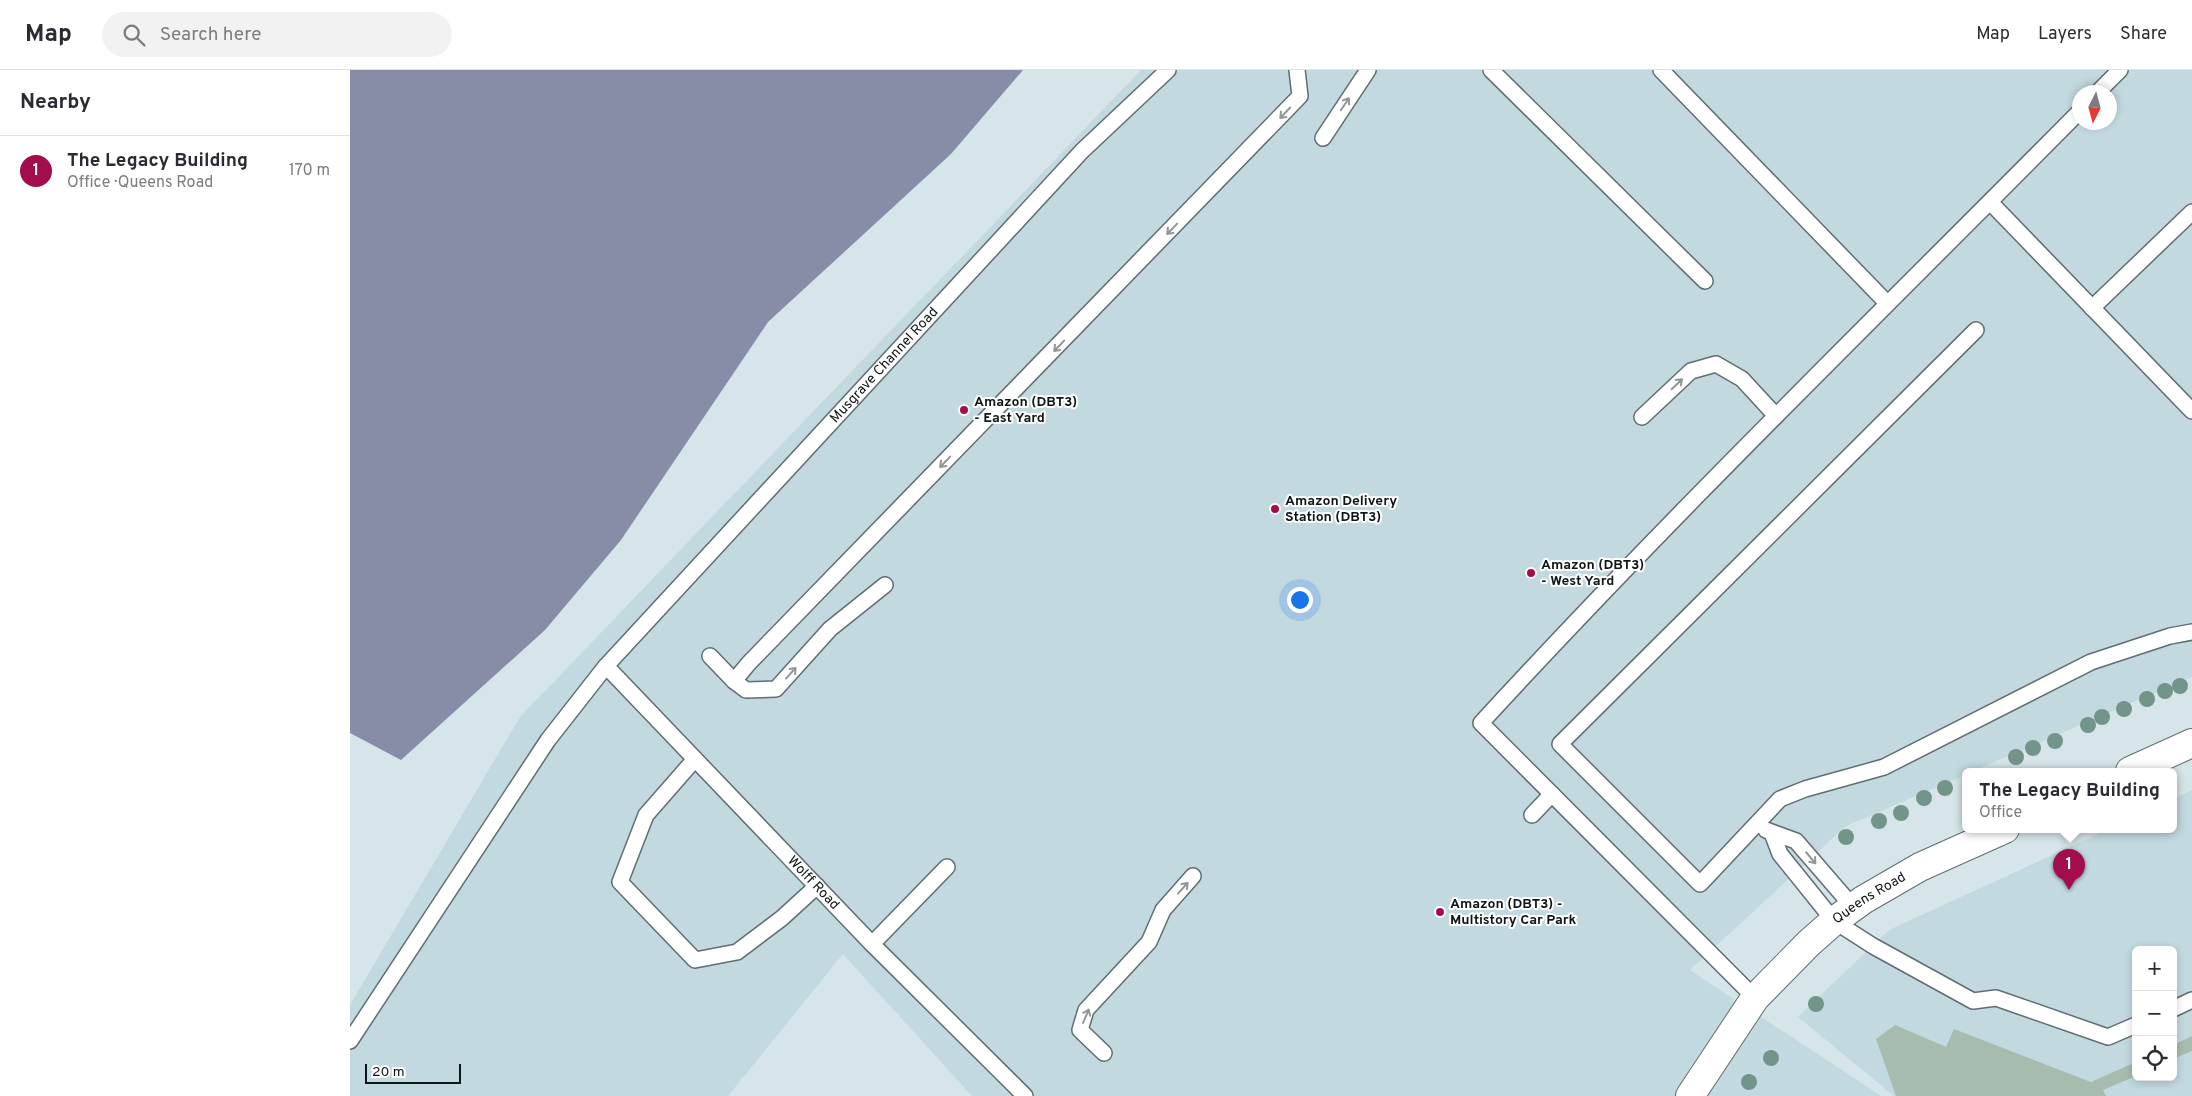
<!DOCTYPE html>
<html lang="en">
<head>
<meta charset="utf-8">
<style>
	:root { --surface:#fff; --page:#f2f2f3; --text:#2b2b33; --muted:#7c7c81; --line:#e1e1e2; --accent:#a30d4b }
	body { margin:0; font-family:Overpass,sans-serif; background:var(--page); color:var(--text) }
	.controls { position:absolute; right:15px; bottom:15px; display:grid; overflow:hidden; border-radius:8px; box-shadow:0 2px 8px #0003 }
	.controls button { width:45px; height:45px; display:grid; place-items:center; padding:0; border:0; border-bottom:1px solid var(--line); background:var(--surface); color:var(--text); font:25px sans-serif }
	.compass { position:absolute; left:1722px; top:15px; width:45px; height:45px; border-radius:50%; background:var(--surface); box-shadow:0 2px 8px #0003; rotate:186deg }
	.scale { position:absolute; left:15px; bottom:12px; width:96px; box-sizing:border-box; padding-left:5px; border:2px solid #101617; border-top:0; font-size:14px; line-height:18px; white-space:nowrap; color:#101617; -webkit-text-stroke:4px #fff; paint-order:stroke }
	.you { position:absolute; left:949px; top:529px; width:18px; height:18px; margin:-12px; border:4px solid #fff; border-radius:50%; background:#1a73e8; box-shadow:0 0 0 8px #1a73e833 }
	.badge { display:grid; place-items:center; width:32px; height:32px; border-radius:50%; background:var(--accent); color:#fff; font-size:16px; font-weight:700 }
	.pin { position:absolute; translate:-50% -41px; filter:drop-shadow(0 1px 2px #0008) }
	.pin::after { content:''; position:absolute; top:26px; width:18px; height:15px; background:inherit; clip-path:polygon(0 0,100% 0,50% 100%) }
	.popup { position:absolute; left:1612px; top:698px; width:215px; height:65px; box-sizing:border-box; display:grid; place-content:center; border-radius:8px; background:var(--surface); filter:drop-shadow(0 1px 4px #0005); font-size:16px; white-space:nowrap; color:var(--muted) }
	.popup b { font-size:19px; color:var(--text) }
	.popup::after { content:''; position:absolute; left:50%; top:100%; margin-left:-10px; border:10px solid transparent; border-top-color:var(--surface) }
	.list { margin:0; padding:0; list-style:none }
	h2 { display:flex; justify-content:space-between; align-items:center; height:65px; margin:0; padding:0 20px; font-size:21px }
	h2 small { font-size:16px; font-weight:400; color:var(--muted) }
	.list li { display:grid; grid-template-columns:32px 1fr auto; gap:15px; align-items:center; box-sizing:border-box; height:70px; padding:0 20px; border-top:1px solid var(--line) }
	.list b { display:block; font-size:19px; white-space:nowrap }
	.list p { margin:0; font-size:16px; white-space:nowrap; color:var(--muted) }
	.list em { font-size:16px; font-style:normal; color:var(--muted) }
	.icon { flex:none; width:28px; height:28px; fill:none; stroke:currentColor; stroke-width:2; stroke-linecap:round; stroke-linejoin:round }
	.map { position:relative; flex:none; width:1842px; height:1026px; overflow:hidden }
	header { display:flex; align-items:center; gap:30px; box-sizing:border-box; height:70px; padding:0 25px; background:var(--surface); border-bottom:1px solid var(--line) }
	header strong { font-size:24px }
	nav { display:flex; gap:28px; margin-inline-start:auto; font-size:18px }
	.search { width:350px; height:45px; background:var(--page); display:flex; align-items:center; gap:12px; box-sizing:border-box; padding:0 18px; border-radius:28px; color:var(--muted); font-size:19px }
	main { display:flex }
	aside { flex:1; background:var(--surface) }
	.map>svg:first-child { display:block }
	.built { fill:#c2d9e0; fill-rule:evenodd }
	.green { fill:#a7bcaf }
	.water { fill:#878ca7 }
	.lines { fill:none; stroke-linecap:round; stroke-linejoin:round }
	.lane-casing { stroke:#606d71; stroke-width:18 }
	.secondary-casing { stroke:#606d71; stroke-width:30 }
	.lane { stroke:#fff; stroke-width:15 }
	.secondary { stroke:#fff; stroke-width:28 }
	.tree { fill:#739589 }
	.oneway { stroke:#939697 }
	.poi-dot { fill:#a30d4b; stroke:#fff; stroke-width:2 }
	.labels { text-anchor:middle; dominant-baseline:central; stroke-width:4; stroke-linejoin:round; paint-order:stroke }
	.street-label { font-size:14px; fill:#101617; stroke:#fff }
	.poi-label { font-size:14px; font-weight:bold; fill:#101617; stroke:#fff; text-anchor:start }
</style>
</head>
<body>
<header>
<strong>Map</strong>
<div class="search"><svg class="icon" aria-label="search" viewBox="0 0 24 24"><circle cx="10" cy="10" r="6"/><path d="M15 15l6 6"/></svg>Search here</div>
<nav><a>Map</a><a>Layers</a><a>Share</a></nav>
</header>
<main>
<aside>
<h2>Nearby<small></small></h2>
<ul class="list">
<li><span class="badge">1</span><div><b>The Legacy Building</b><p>Office · Queens Road</p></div><em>170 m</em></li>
</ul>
</aside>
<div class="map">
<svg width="1842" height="1026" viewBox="0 0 1842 1026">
	<rect width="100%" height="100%" fill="#d6e5e9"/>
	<path class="built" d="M 791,0 L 1842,0 L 1842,607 L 1623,701 L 1615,701 L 1615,705 L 1496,756 L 1340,900 L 1531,1026 L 622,1026 L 493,884 L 378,1026 L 0,1026 L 0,935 L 170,647 ZM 1730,22 L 1760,22 L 1760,52 L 1730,52 Z
		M 1842,720 L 1842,1026 L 1544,1026 L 1448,947 L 1539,860 L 1759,759 L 1823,759 L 1823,729 ZM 1786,880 L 1823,880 L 1823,1007 L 1786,1007 Z"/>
	<path class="green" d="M 1545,955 L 1596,977 L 1604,959 L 1741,1012 L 1786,992 L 1786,1006 L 1753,1020 L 1756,1026 L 1546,1026 L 1526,969 Z
		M 1842,966 L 1842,981 L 1823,989 L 1823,975 Z"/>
	<path class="water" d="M 0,0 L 673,0 L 601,84 L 418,252 L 271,470 L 195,560 L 51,690 L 0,663 Z"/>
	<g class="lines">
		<g class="lane-casing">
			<g id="lane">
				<path d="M 1141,0 L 1355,211"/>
				<path d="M 1311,0 L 1537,233"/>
				<path d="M 1748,22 L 1770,0"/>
				<path d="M 973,68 L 1018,0"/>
				<path d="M 1640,132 L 1842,341"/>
				<path d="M 1742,238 L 1842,142"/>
				<path d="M 1626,260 L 1210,674 L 1350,814 L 1430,729 L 1455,719 L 1534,697 L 1741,592 L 1820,566 L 1842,562"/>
				<path d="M 1292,347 L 1341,301 L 1366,294 L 1392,309 L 1426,346"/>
				<path d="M 360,586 L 384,611 L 396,620 L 426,619 L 480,559 L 535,515"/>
				<path id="s1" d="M 256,596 L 522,874 L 675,1026"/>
				<path d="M 384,611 L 399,593 L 950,26 L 947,0"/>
				<path d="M 345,689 L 296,745 L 270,812 L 345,890 L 387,882 L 432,848 L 467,816"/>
				<path d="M 1182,745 L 1202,724"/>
				<path d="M 1416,760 L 1446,771 L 1503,837"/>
				<path d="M 1422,763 L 1430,784 L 1484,851 L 1523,876 L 1623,931 L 1646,928 L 1758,967 L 1786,955"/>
				<path d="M 522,874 L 597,797"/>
				<path d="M 1405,928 L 1131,653 C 1324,443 1529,244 1730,41"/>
				<path d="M 1823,939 L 1842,930"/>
				<path id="s2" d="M 0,971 L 198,670 L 256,596 L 732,81 L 818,0"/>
				<path d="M 754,983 L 730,960 L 736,940 L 799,872 L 813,840 L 843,806"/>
			</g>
		</g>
		<g class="secondary-casing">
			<g id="secondary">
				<path d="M 1780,701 L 1842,673"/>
				<path id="s3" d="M 1340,1026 L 1405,928 L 1459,873 L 1484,851 L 1513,830 L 1570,797 L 1655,759"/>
			</g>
		</g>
		<use href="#lane" class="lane"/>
		<use href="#secondary" class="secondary"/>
	</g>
	<g class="tree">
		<circle cx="1830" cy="616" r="8"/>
		<circle cx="1815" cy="621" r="8"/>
		<circle cx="1797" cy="629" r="8"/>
		<circle cx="1774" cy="639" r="8"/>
		<circle cx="1752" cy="647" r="8"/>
		<circle cx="1738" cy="655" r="8"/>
		<circle cx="1705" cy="671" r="8"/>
		<circle cx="1683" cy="678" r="8"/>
		<circle cx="1666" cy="687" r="8"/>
		<circle cx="1595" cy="718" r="8"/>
		<circle cx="1574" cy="728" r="8"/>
		<circle cx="1551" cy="743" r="8"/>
		<circle cx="1529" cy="751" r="8"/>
		<circle cx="1496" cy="767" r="8"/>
		<circle cx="1466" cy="934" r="8"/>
		<circle cx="1421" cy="988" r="8"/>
		<circle cx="1399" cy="1012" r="8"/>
	</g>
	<defs><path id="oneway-shaft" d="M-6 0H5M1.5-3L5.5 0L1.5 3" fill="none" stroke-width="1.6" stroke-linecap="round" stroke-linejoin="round" transform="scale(1.25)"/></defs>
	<g class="oneway">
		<use href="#oneway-shaft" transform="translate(995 34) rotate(-56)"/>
		<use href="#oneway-shaft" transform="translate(935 43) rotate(133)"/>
		<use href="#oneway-shaft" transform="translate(822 159) rotate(134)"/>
		<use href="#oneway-shaft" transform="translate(709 276) rotate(134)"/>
		<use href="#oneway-shaft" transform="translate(1327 314) rotate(-44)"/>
		<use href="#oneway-shaft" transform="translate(595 392) rotate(134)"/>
		<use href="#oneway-shaft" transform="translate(441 603) rotate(-48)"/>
		<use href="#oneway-shaft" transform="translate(1461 788) rotate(50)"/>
		<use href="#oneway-shaft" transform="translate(833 818) rotate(-48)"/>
		<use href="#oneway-shaft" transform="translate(736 946) rotate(-67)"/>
	</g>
	<g class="poi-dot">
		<circle cx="614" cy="340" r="5"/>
		<circle cx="925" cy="439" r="5"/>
		<circle cx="1181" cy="503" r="5"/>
		<circle cx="1090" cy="842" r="5"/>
	</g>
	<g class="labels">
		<g class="street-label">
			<text stroke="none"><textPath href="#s2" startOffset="864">Musgrave Channel Road</textPath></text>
			<text stroke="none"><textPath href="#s1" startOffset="300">Wolff Road</textPath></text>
			<text stroke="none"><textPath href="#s3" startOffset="270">Queens Road</textPath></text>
		</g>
		<g class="poi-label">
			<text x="624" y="332">Amazon (DBT3)<tspan x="624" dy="16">- East Yard</tspan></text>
			<text x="935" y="431">Amazon Delivery<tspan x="935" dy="16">Station (DBT3)</tspan></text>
			<text x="1191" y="495">Amazon (DBT3)<tspan x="1191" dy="16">- West Yard</tspan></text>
			<text x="1100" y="834">Amazon (DBT3) -<tspan x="1100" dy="16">Multistory Car Park</tspan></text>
		</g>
	</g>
</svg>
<div class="controls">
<button>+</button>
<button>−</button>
<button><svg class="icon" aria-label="locate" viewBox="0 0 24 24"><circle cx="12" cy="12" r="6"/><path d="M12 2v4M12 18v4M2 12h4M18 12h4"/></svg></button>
</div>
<svg class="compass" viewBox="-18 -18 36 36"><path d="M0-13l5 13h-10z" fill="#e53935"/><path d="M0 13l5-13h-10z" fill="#7c7c81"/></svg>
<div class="scale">20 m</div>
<div class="you"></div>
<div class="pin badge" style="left:1719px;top:820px">1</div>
<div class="popup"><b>The Legacy Building</b>Office</div>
</div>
</main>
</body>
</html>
